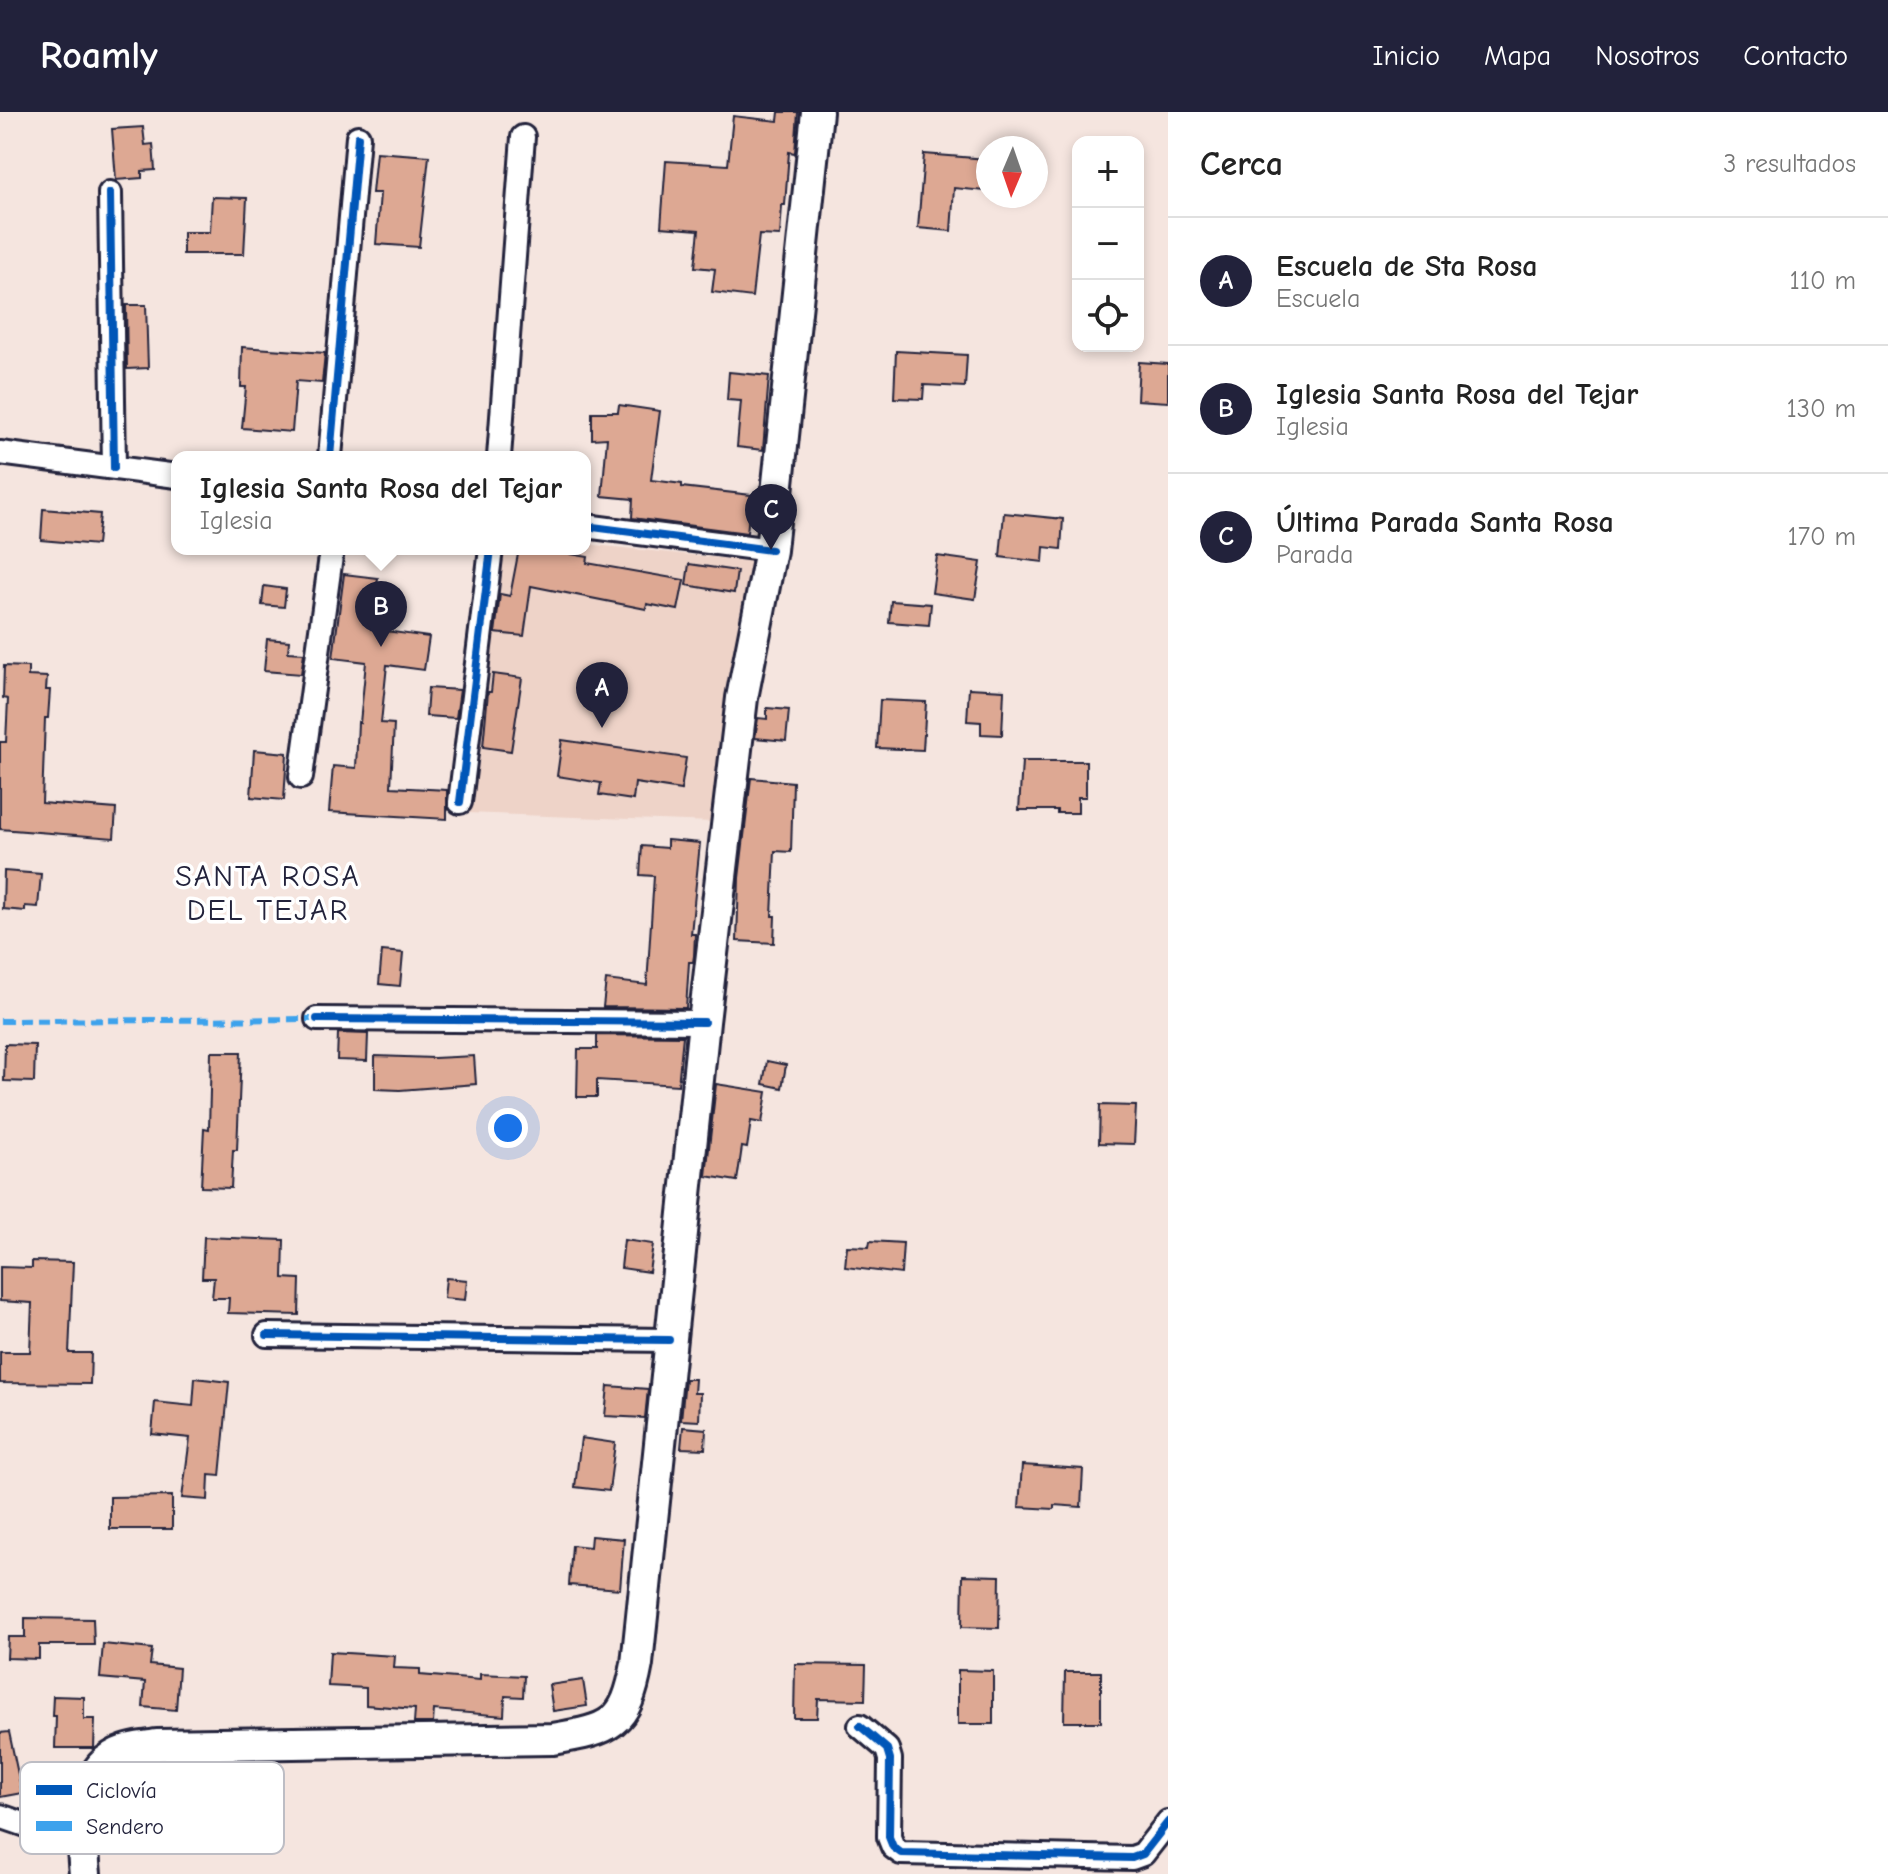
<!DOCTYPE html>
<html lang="es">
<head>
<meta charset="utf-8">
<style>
	:root { --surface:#fff; --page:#f2f2f2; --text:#222; --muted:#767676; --line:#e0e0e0; --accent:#22223b }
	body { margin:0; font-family:"Comic Neue",sans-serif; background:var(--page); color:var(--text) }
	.controls { position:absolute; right:24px; top:24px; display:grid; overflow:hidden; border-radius:16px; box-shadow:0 4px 12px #0003 }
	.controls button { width:72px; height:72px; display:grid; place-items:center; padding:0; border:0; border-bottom:2px solid var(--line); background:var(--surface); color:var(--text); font:40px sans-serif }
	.compass { position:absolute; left:976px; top:24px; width:72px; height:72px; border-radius:50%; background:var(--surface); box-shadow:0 4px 12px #0003; rotate:182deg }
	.you { position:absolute; left:508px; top:1016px; width:28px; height:28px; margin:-20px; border:6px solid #fff; border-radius:50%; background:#1a73e8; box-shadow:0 0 0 12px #1a73e833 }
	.badge { display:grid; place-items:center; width:52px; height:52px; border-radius:50%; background:var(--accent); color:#fff; font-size:26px; font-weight:700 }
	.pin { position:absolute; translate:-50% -66px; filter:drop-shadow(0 2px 4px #0008) }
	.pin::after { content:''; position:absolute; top:42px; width:28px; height:24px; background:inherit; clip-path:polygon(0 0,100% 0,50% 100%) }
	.popup { position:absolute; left:171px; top:339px; width:420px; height:104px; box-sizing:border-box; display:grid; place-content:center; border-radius:16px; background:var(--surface); filter:drop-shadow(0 2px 6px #0005); font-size:26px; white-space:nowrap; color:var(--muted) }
	.popup b { font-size:30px; color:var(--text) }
	.popup::after { content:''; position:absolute; left:50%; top:100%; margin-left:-16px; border:16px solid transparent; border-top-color:var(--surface) }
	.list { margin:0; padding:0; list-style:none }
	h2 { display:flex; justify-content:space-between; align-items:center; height:104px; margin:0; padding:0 32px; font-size:34px }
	h2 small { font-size:26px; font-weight:400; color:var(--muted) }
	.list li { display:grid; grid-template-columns:52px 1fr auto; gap:24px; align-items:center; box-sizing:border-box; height:128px; padding:0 32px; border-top:2px solid var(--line) }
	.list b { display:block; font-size:30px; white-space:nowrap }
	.list p { margin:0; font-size:26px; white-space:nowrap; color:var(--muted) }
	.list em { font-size:26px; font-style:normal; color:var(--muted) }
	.icon { flex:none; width:44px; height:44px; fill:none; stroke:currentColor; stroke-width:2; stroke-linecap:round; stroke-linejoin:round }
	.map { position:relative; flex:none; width:1168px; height:1762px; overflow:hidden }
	header { display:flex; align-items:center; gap:48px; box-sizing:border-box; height:112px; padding:0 40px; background:var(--accent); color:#fff }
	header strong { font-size:38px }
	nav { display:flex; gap:44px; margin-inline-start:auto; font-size:28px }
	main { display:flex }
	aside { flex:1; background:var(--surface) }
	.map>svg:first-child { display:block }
	.built { fill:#eed3c8 }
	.building { fill:#dda893; stroke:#22223b; stroke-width:2 }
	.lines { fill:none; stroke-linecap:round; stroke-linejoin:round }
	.minor-casing { stroke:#22223b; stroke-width:28 }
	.secondary-casing { stroke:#22223b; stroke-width:36 }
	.minor { stroke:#fff; stroke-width:22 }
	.secondary { stroke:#fff; stroke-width:30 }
	.quiet { stroke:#3ea2ec; stroke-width:6; stroke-dasharray:12 6; stroke-linecap:butt }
	.cycleway-casing { stroke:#fff; stroke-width:13 }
	.cycleway { stroke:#0057b8; stroke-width:8 }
	.labels { text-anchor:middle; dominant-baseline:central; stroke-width:7; stroke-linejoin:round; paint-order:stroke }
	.quarter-label { font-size:30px; letter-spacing:2px; fill:#22223b; stroke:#fff }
	.key { fill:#fff; stroke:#bdbdc4; stroke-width:2 }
	.key-label { font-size:22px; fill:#22223b }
</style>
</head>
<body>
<header>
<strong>Roamly</strong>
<nav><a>Inicio</a><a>Mapa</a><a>Nosotros</a><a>Contacto</a></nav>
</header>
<main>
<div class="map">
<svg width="1168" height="1762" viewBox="0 0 1168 1762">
	<rect width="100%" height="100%" fill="#f5e5df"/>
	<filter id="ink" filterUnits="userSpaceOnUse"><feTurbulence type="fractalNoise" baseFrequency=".0125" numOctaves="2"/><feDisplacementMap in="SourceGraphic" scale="16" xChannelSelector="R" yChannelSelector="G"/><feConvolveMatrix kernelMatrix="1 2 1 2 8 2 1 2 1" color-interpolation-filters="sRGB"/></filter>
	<g filter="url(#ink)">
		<path class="built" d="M 585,432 L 758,450 L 714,710 L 467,701 L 495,437 L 585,437 Z"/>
		<path class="building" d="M 779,0 L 798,0 L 795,41 L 789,40 L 785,93 L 782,93 L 780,124 L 759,123 L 752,185 L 712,180 L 715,157 L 695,155 L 699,118 L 661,115 L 666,49 L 728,53 L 733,4 L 778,9 Z
			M 143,15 L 145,33 L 153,32 L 155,58 L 142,59 L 142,66 L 116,68 L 112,17 Z
			M 376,40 L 429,44 L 419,135 L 376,132 L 380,81 L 372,81 Z
			M 924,42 L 987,47 L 985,79 L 954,76 L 951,119 L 918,116 Z
			M 212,85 L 247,86 L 244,142 L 183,142 L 183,120 L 210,120 Z
			M 126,193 L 146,193 L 148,256 L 127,257 Z
			M 242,235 L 325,241 L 322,271 L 296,269 L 292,320 L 242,316 L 246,275 L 241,275 Z
			M 896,239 L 967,243 L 965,275 L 924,273 L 923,287 L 894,286 Z
			M 1139,250 L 1168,252 L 1168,290 L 1137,288 Z
			M 729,260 L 769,264 L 763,338 L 737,335 L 741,289 L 727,288 Z
			M 619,293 L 660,299 L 651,368 L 682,372 L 682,375 L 751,383 L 747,421 L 632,406 L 633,387 L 602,384 L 607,326 L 592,327 L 592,300 L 618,300 Z
			M 43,397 L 100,402 L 97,433 L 41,428 Z
			M 1004,401 L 1063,407 L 1061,437 L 1044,435 L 1043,450 L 1000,445 Z
			M 519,437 L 543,437 L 588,445 L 587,451 L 684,468 L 678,498 L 647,492 L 646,497 L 531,474 L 524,524 L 495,521 L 500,482 L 510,484 Z
			M 937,444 L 981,450 L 975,487 L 932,481 Z
			M 689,452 L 737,459 L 734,481 L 686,473 Z
			M 344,462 L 378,466 L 371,517 L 429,525 L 424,558 L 387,553 L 381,611 L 394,612 L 391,675 L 447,678 L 447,707 L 329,700 L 333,654 L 356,656 L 358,610 L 360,611 L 366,550 L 333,546 Z
			M 264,474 L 286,477 L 284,495 L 262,493 Z
			M 891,489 L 931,492 L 929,513 L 889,510 Z
			M 267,527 L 289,529 L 288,540 L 304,541 L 301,562 L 264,559 Z
			M 4,554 L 28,555 L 28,564 L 47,565 L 46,578 L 50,578 L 48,606 L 45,606 L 42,691 L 116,697 L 114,726 L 0,717 L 0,630 L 6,630 L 8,587 L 3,586 Z
			M 493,562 L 522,566 L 511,639 L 483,635 L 488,580 L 491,580 Z
			M 428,576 L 460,578 L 456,606 L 426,604 Z
			M 969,576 L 1004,578 L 1002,623 L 981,622 L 981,610 L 967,609 Z
			M 880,588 L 926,590 L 923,638 L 877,636 Z
			M 767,596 L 789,598 L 786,629 L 755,626 L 758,606 L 767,607 Z
			M 562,628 L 686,646 L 681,678 L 635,671 L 633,688 L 599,683 L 601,671 L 557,664 Z
			M 254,638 L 287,641 L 284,688 L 251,685 Z
			M 1022,649 L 1086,649 L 1086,685 L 1078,685 L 1078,701 L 1057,701 L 1057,698 L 1019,698 Z
			M 751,666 L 793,670 L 791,740 L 775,739 L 772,804 L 775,804 L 774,831 L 737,829 L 739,766 Z
			M 667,728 L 700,731 L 691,822 L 695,822 L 694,844 L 693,850 L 689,850 L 686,896 L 603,895 L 606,868 L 647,873 L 654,764 L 640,763 L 642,734 L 667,736 Z
			M 4,759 L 41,762 L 38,795 L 25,794 L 25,799 L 3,797 Z
			M 382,839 L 403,841 L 400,874 L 379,872 Z
			M 338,921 L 368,922 L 367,949 L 337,948 Z
			M 597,923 L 683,924 L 678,973 L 597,968 L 597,985 L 577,985 L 578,937 L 597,937 Z
			M 5,932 L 35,933 L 34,970 L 4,969 Z
			M 211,940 L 241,940 L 237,1038 L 233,1038 L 231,1076 L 201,1075 L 204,1016 L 209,1017 Z
			M 375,944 L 434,946 L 474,944 L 476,972 L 400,978 L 375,977 Z
			M 767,949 L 786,953 L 782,976 L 763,972 Z
			M 716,972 L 767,980 L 762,1011 L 751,1009 L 747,1036 L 742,1035 L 737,1069 L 706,1064 Z
			M 1100,993 L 1136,994 L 1134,1032 L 1099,1031 Z
			M 204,1125 L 284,1128 L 283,1166 L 300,1167 L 299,1203 L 228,1201 L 229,1186 L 212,1186 L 214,1166 L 202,1166 Z
			M 624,1128 L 653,1132 L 649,1160 L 621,1156 Z
			M 870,1129 L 903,1131 L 901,1162 L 845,1155 L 847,1134 L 869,1135 Z
			M 32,1149 L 73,1150 L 69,1241 L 91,1241 L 90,1272 L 0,1271 L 0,1240 L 30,1240 L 32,1191 L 0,1189 L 0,1155 L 32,1156 Z
			M 446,1166 L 467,1168 L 465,1188 L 444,1186 Z
			M 195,1266 L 229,1270 L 220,1364 L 209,1363 L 208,1388 L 182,1386 L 190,1326 L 152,1322 L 155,1290 L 193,1294 Z
			M 685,1267 L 695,1267 L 694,1281 L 700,1281 L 699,1309 L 681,1308 Z
			M 608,1274 L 648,1277 L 645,1306 L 605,1304 Z
			M 683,1315 L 706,1317 L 705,1337 L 681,1336 Z
			M 581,1326 L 615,1331 L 609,1379 L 575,1375 Z
			M 1022,1353 L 1083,1357 L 1081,1395 L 1054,1393 L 1054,1397 L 1019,1395 Z
			M 172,1384 L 172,1417 L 110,1417 L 110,1385 Z
			M 591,1424 L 624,1427 L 620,1477 L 569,1473 L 572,1433 L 590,1435 Z
			M 963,1463 L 1000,1464 L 999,1516 L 962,1515 Z
			M 25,1506 L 93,1507 L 94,1533 L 39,1533 L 39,1547 L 7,1546 L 8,1525 L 25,1525 Z
			M 103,1532 L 152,1537 L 150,1553 L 179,1556 L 176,1598 L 143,1595 L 145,1570 L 100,1566 Z
			M 330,1540 L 395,1544 L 394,1556 L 420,1557 L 420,1563 L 480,1568 L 480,1562 L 524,1564 L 523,1585 L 505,1584 L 504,1604 L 434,1598 L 433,1611 L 414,1611 L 415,1597 L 366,1593 L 366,1576 L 328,1574 Z
			M 795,1552 L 866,1553 L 865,1588 L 818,1587 L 817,1606 L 794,1606 Z
			M 958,1558 L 993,1559 L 993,1612 L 958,1612 Z
			M 1065,1560 L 1101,1560 L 1101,1610 L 1064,1610 Z
			M 583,1568 L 587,1594 L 553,1599 L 549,1573 Z
			M 53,1584 L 84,1585 L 84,1607 L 95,1607 L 94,1636 L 55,1636 L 56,1604 L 52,1604 Z
			M 9,1620 L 22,1681 L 0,1685 L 0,1621 Z"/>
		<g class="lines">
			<g class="minor-casing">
				<path id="minor" d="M 110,81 L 114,356
					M 0,341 L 177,364
					M 330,345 L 358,25
					M 499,345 L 523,25
					M 585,414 L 771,438
					M 301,665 L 332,437
					M 460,690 L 491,437
					M 317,907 L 704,910
					M 267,1223 L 669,1228
					M 860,1614 L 887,1637 L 890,1647 L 889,1725 L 893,1735 L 901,1741 L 1132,1746 L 1143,1742 L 1168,1710
					M 0,1704 L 82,1732"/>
			</g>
			<g class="secondary-casing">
				<path id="secondary" d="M 85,1762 C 81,1722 76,1655 125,1639 C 135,1635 147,1635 157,1633 L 553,1627 C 611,1617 626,1613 637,1552 L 704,910 L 742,586 L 771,438 L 817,0"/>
			</g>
			<use href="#minor" class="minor"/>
			<use href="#secondary" class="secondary"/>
			<path class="quiet" d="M 0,909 L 317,907"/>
			<g class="cycleway-casing">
				<path id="cycleway" d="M 110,81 L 114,356
					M 330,345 L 358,25
					M 585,414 L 771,438
					M 460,690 L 491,437
					M 317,907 L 704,910
					M 267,1223 L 669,1228
					M 860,1614 L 887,1637 L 890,1647 L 889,1725 L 893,1735 L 901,1741 L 1132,1746 L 1143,1742 L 1168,1710"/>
			</g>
			<use href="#cycleway" class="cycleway"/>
		</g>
	</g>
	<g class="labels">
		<g class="quarter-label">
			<text x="268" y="764">SANTA ROSA<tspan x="268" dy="34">DEL TEJAR</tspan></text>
		</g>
	</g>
	<rect x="20" y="1650" width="264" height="92" rx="12" class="key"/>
	<rect x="36" y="1673" width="36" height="10" fill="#0057b8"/>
	<rect x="36" y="1709" width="36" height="10" fill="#3ea2ec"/>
	<g class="key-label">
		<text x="86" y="1686">Ciclovía</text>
		<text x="86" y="1722">Sendero</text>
	</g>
</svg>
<div class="controls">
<button>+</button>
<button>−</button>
<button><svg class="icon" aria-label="locate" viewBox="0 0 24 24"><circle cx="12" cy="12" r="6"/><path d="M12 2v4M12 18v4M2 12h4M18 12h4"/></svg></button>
</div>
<svg class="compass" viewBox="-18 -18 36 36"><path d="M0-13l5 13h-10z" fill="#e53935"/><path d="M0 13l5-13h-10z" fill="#767676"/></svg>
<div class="you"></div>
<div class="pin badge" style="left:602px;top:616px">A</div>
<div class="pin badge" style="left:381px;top:535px">B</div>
<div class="popup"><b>Iglesia Santa Rosa del Tejar</b>Iglesia</div>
<div class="pin badge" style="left:771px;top:438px">C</div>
</div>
<aside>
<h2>Cerca<small>3 resultados</small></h2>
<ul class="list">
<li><span class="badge">A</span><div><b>Escuela de Sta Rosa</b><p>Escuela</p></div><em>110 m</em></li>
<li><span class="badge">B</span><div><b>Iglesia Santa Rosa del Tejar</b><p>Iglesia</p></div><em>130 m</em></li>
<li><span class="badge">C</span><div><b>Última Parada Santa Rosa</b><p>Parada</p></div><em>170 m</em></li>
</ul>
</aside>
</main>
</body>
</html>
